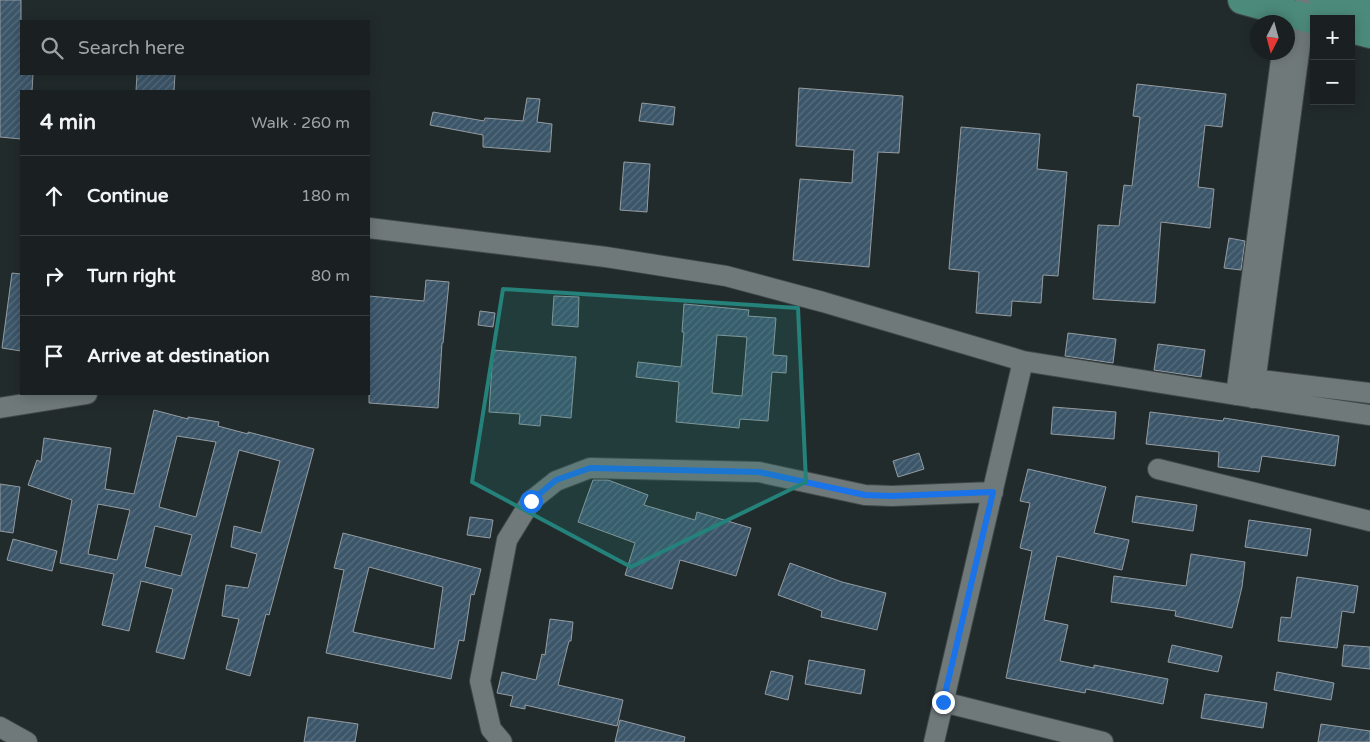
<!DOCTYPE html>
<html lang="en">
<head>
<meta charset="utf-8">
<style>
	:root { --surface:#1a2021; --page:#272d2e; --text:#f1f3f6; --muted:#9fa3a5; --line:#383e3f }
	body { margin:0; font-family:"Varela Round",sans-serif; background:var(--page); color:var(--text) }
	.controls { position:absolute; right:15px; top:15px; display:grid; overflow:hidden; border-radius:0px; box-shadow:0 2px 12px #0003 }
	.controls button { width:45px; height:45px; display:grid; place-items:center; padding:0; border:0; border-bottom:1px solid var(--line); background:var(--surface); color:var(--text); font:25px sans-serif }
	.compass { position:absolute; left:1250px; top:15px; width:45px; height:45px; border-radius:50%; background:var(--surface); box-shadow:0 2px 12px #0003; rotate:186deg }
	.stop { position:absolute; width:15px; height:15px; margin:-11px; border:4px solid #1a73e8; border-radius:50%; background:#fff }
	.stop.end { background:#1a73e8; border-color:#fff; box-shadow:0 1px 5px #0008 }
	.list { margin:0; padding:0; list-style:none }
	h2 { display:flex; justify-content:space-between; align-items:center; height:65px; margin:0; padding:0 20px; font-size:21px }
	h2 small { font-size:16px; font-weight:400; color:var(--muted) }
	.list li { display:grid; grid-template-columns:32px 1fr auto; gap:15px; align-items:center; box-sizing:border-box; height:80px; padding:0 20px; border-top:1px solid var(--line) }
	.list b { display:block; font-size:19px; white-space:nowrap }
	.list em { font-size:16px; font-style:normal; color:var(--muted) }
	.icon { flex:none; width:28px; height:28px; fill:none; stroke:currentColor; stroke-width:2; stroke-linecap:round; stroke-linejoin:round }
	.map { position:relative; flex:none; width:1370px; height:742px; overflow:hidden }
	.search { position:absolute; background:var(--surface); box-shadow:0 2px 12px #0003; left:20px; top:20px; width:350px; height:55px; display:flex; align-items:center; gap:12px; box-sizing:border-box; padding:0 18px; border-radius:0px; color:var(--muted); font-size:19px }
	.panel { position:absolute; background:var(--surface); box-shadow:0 2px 12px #0003; left:20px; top:90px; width:350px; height:305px; border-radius:0px }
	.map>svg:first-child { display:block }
	.building { fill:url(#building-hatch); stroke:#949ca2; fill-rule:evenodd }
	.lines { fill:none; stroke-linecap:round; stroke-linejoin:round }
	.street-casing { stroke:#3f4748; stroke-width:22 }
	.primary-casing { stroke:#3f4748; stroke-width:30 }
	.street { stroke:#6f797a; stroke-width:20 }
	.primary { stroke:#4c8b7c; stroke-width:28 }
	.route { stroke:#1a73e8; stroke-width:6 }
	.marked { fill:#24827a; fill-opacity:0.2; stroke:#24827a; stroke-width:4; stroke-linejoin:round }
</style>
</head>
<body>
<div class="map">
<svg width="1370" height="742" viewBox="0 0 1370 742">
	<defs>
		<pattern id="building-hatch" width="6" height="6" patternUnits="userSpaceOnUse" patternTransform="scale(1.25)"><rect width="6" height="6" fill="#3c5669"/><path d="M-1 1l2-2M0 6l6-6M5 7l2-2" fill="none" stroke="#586e7f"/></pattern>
	</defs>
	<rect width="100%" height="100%" fill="#222b2c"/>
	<path class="building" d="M 0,0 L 21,0 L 21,74 L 33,74 L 32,91 L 21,91 L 21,139 L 0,137 Z
		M 137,74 L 175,74 L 174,91 L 136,91 Z
		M 1137,84 L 1226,94 L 1222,127 L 1205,125 L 1198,187 L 1214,189 L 1210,228 L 1161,222 L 1155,303 L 1093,299 L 1098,225 L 1119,226 L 1124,185 L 1132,186 L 1140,117 L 1133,116 Z
		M 799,88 L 903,96 L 899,153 L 878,152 L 869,267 L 793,260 L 800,179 L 852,183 L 854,150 L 796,146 Z
		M 527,98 L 540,99 L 537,122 L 552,124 L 550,152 L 483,147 L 483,135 L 430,125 L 433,112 L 484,121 L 485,118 L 523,121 Z
		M 642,103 L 675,107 L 673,125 L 639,121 Z
		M 961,127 L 1040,134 L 1037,169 L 1067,172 L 1058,276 L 1043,275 L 1041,303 L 1012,301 L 1011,316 L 976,313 L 979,272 L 949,269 Z
		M 624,162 L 650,164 L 647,212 L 620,210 Z
		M 1229,238 L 1245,241 L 1241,270 L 1224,268 Z
		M 12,273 L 21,274 L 21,351 L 2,348 Z
		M 426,280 L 449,282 L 443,343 L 442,343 L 438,408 L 369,403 L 369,296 L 424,301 Z
		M 554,296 L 579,297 L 578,327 L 552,325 Z
		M 684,304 L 749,310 L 748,316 L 776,318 L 773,355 L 787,356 L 786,373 L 772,372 L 768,421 L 740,419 L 739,428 L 676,422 L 679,382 L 636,377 L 638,362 L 681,367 L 684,332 L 682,332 ZM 717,335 L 747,337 L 742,396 L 712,393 Z
		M 480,311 L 495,313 L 493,327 L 478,325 Z
		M 1068,333 L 1116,339 L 1113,363 L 1065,356 Z
		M 1158,344 L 1205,350 L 1201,377 L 1154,370 Z
		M 493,350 L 576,357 L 571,418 L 541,415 L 540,426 L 519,424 L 520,414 L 489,412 Z
		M 1053,407 L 1116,412 L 1114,439 L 1051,434 Z
		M 154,410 L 188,419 L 188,417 L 219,422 L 218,426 L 248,434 L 248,432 L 314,449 L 269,615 L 266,614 L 250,676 L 226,669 L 239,619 L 222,616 L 226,585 L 248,588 L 257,554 L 231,547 L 234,526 L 261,533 L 280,461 L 239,450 L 184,659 L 156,652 L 173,589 L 141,581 L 129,631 L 102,625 L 114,574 L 60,563 L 72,500 L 28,485 L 37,460 L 41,462 L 44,438 L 111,448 L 105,489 L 134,494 ZM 177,436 L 216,442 L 196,517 L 159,507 ZM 98,504 L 130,510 L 117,560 L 88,554 ZM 155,526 L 192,535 L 181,576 L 145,567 Z
		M 1150,412 L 1223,421 L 1224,418 L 1339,436 L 1335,466 L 1262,456 L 1259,472 L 1218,467 L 1219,452 L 1146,444 Z
		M 919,453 L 924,469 L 898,477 L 893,461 Z
		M 1028,469 L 1106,487 L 1094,533 L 1129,540 L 1122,570 L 1057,556 L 1044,620 L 1068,625 L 1060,661 L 1094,668 L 1094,665 L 1168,679 L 1163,704 L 1086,689 L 1085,693 L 1006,678 L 1032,551 L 1020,548 L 1030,503 L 1020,501 Z
		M 593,480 L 608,480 L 648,495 L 644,505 L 695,520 L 697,512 L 751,528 L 736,576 L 680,560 L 672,589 L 625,575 L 635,543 L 578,522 Z
		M 0,484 L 20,487 L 13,533 L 0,531 Z
		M 1136,496 L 1197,505 L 1193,531 L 1132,522 Z
		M 470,517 L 493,520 L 490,538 L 467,535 Z
		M 1249,520 L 1311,529 L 1307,556 L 1245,547 Z
		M 343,533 L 481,569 L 474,595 L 471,594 L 464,641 L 459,640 L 451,679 L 326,653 L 344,570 L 334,568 ZM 369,567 L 443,587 L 434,649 L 353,632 Z
		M 13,539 L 57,551 L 52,571 L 7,560 Z
		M 1191,554 L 1245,562 L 1242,587 L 1232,628 L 1175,616 L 1176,611 L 1111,602 L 1114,576 L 1186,586 Z
		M 790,563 L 842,582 L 886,593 L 877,630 L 821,617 L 822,611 L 778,595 Z
		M 1297,577 L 1358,586 L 1354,613 L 1342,611 L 1337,648 L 1278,641 L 1281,617 L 1291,618 Z
		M 550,619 L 573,622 L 571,641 L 569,641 L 558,685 L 623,700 L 617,726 L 525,705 L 525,709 L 510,706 L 513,696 L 497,693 L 502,672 L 536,680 L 542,654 L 545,655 Z
		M 1172,645 L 1222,656 L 1218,672 L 1168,662 Z
		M 1344,645 L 1370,647 L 1370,669 L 1342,666 Z
		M 809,660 L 865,670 L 861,694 L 805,684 Z
		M 771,671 L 793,676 L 788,700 L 765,694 Z
		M 1277,672 L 1334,683 L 1331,700 L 1274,690 Z
		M 1205,694 L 1267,703 L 1263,728 L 1201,718 Z
		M 308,717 L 358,724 L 355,742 L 304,742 Z
		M 620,720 L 685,737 L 684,742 L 615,742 Z
		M 1321,724 L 1370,731 L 1370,742 L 1318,742 Z"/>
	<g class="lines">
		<g class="street-casing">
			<path id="street" d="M 369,228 L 606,257 L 726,276 L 823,302 L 1023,361 L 1236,395 L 1370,415
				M 1243,378 L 1370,393
				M 1236,395 L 1282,52
				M 1253,398 L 1306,0
				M 0,408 L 87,394
				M 1158,469 L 1370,521
				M 943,702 L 1103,742
				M 0,727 L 27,742
				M 502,742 L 491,729 L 480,681 L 507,540 L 531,501 L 556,481 L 590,468 L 759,472 L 865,495 L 892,496 L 993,492
				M 934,742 L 1023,361"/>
		</g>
		<g class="primary-casing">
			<path id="primary" d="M 1242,0 L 1314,20
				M 1323,0 L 1370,12
				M 1351,29 L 1370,34"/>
		</g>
		<use href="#street" class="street"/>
		<use href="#primary" class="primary"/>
	</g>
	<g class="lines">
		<path class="route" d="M 531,501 L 556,480 L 590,468 L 759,472 L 865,495 L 892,496 L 993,492 L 943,702"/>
	</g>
	<path class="marked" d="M 503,289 L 798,308 L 806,482 L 631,567 L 472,482 Z"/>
</svg>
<div class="controls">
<button>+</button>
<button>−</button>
</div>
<svg class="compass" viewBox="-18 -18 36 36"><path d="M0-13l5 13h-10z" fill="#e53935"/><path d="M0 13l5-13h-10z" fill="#9fa3a5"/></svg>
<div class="stop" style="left:531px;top:501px"></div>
<div class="stop end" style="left:943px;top:702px"></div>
<div class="search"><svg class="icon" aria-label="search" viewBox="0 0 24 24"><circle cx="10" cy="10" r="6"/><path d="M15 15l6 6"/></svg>Search here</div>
<section class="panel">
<h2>4 min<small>Walk · 260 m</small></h2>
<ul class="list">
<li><svg class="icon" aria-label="ahead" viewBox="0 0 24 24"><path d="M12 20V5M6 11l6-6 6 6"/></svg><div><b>Continue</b></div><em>180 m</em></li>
<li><svg class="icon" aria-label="right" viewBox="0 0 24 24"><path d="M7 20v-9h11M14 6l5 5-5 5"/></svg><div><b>Turn right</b></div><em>80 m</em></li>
<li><svg class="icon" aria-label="arrive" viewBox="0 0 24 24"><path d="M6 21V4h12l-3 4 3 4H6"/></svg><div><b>Arrive at destination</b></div></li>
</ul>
</section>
</div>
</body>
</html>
